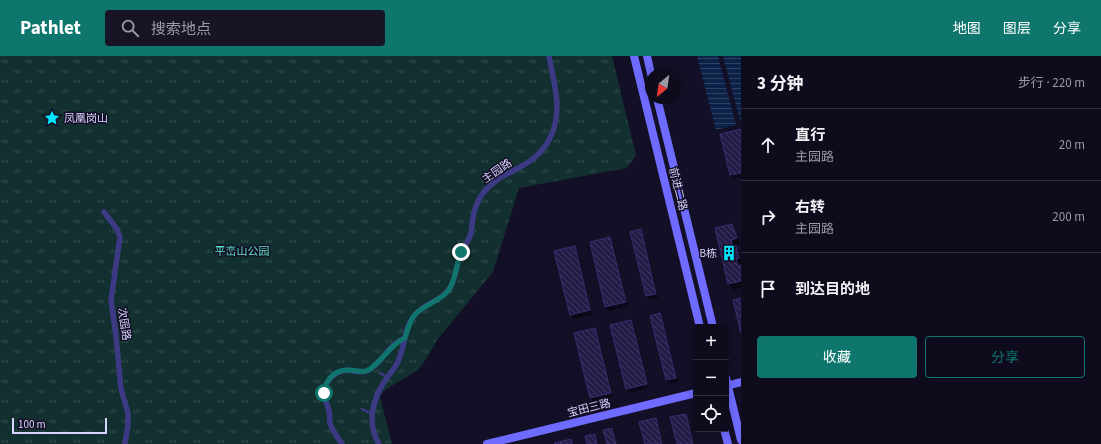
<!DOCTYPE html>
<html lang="zh">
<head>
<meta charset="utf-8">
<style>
	:root { --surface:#0e0b1c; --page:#171425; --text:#f1f3f6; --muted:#9b9ba3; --line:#2e2b3b; --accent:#0f766e }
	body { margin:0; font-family:"Source Sans 3","Noto Sans SC",sans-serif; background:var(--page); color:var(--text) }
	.controls { position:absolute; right:12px; bottom:12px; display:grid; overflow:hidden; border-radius:4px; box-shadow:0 2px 10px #0003 }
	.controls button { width:36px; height:36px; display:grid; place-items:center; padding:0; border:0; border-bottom:1px solid var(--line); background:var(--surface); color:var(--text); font:20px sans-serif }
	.compass { position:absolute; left:645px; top:12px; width:36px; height:36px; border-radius:50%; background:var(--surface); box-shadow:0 2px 10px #0003; rotate:209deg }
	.scale { position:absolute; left:12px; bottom:10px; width:95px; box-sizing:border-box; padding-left:4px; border:2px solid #d9d4ff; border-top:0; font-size:11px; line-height:14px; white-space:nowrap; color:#d9d4ff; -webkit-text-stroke:3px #130f26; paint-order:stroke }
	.stop { position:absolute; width:12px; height:12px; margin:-9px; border:3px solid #0f766e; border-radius:50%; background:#fff }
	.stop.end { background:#0f766e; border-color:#fff; box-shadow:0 1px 4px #0008 }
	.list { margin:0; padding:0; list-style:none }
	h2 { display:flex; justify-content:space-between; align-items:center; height:52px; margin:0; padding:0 16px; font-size:17px }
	h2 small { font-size:13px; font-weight:400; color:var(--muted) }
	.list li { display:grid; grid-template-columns:26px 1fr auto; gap:12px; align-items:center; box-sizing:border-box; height:72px; padding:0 16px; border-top:1px solid var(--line) }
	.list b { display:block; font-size:15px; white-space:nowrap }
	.list p { margin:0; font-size:13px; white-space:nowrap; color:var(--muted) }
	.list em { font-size:13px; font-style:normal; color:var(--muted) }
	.actions { display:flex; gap:8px; padding:12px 16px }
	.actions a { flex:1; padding:9px 0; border:1px solid var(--accent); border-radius:4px; text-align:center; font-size:14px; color:var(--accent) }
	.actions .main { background:var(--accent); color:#fff }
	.icon { flex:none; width:22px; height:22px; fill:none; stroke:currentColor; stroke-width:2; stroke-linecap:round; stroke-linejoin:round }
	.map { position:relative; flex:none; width:741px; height:388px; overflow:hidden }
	header { display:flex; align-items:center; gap:24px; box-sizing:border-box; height:56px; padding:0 20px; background:var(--accent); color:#fff }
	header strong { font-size:19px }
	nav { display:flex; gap:22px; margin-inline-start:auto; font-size:14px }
	.search { width:280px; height:36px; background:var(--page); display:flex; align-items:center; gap:10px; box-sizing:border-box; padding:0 14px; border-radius:4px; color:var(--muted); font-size:15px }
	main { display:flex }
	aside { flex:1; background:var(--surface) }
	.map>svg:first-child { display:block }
	.park { fill:url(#park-tufts) }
	.water { fill:url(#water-rules) }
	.shadow { fill:#0007 }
	.building { fill:url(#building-back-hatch); stroke:#3b2d73 }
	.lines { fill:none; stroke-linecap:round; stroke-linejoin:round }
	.lane { stroke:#3d3a85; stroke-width:2.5 }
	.street { stroke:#3d3a85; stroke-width:5.5 }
	.secondary { stroke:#6f6bff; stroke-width:8 }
	.route { stroke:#0f766e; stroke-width:5 }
	.labels { text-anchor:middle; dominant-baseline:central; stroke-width:3; stroke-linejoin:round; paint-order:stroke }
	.poi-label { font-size:11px; fill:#d9d4ff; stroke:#130f26; text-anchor:start }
	.street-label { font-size:11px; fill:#d9d4ff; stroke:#130f26 }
	.park-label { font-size:11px; fill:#5fe0c0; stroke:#130f26 }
</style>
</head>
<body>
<header>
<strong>Pathlet</strong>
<div class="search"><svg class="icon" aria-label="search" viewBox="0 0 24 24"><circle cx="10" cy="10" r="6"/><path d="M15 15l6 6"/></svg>搜索地点</div>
<nav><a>地图</a><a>图层</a><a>分享</a></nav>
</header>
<main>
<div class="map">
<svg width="741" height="388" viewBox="0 0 741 388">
	<defs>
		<pattern id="park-tufts" width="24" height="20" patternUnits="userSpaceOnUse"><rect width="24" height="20" fill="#12302f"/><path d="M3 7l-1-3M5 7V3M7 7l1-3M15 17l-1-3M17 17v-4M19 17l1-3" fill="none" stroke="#344d4e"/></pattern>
		<pattern id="water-rules" width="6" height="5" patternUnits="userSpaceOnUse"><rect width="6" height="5" fill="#0c2248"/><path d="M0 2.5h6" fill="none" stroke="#2f4163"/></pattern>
		<pattern id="building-back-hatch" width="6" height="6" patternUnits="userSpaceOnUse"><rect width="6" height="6" fill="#241b47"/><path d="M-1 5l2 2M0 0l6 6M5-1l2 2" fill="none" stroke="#433b63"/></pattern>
	</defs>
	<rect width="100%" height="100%" fill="#130f26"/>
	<path class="park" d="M 0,0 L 612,0 L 636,99 L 627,112 L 519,132 L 493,216 L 437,284 L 427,302 L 418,314 L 385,334 L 380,341 L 392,388 L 0,388 Z"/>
	<path class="water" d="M 697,0 L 718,0 L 736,69 L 716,74 Z
		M 723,0 L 741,0 L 741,68 Z"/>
	<path class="shadow" d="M 741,74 L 741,121 L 734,123 L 731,119 L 721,79 Z
		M 732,169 L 740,188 L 734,189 L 734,192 L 736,191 L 739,197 L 741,204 L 741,208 L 738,209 L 739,211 L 741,210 L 741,232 L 733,234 L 729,228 L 716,172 Z
		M 640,174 L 643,178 L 658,242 L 650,244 L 647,240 L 632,176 Z
		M 610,182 L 612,187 L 628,250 L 609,255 L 606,251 Z
		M 574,191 L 577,195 L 592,259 L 573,263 L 571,259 L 555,195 Z
		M 660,258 L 662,263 L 678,326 L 669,328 L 667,324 L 651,261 Z
		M 631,265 L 633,269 L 648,332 L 629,337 L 627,333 L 611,269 Z
		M 595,273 L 597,277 L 613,341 L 593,345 L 591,341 Z
		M 685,359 L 687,363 L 694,388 L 678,388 Z
		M 655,363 L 658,367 L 663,388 L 646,388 Z
		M 612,373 L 614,377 L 617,388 L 608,388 Z"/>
	<path class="building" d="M 741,73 L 741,117 L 730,119 L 720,78 Z
		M 732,168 L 737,182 L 731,184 L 733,191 L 736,190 L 739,202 L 736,203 L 738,210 L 741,209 L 741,225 L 728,228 L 715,172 Z
		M 641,173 L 656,238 L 646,240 L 630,176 Z
		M 610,181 L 626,246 L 605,251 L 590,186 Z
		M 575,190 L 590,254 L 570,259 L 554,195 Z
		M 741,242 L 741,278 L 733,244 Z
		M 660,257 L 676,322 L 666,324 L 650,260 Z
		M 631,264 L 647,328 L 626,333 L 610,269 Z
		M 595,272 L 611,337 L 590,342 L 574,277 Z
		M 686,358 L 693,388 L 677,388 L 670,361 Z
		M 656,362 L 662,388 L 645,388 L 639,366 Z
		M 612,372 L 616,388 L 607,388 L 603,374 Z
		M 595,378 L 597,388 L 587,388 L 585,380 Z
		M 571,383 L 572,388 L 555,388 L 554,387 Z"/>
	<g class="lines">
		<path class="lane" d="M 380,317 L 387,321
			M 362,353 L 372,358"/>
		<path class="street" d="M 104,156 L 117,173 L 120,181 L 111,244 L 116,280 L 121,333 L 128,357 L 128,369 L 125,388
			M 342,388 C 338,382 332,374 330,367 C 329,363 330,359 329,355 C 328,350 326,347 325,343 C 322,331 330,318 342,315 C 351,312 360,319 369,314 C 384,304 388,289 405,282
			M 379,388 C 367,368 372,345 384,326 C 389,318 396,312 399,303 C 405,290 404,272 414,260 C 424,246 445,245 452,228 C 456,219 457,208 460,199 C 463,191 469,185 471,177 C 472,172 472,167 473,162 C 474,154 478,144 483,137 C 502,112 535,115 551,80 C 563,54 554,27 549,0"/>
		<path class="secondary" d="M 634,0 L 700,271
			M 647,0 L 651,18
			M 657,42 L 713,271
			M 726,322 L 741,384
			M 726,330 L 741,326
			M 724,373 L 728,388
			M 487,388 L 696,337"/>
	</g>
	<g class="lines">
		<path class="route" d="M 324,337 C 325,324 335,313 349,314 C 357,314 363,318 370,313 C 384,303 390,289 405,282 C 407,275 409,268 413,261 C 421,249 438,247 448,235 C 456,224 456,209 461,196"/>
	</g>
	<defs>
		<g id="sight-bare" transform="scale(1.2)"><path d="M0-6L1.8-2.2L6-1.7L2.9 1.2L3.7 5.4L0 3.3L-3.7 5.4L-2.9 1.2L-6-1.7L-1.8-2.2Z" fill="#00e5ff" stroke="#130f26" stroke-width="2.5" paint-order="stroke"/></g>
		<g id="building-bare" transform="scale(1.2)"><path d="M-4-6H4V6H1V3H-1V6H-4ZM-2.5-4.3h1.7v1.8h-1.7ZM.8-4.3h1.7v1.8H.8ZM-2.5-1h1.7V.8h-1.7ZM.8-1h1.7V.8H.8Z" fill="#00e5ff" stroke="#130f26" stroke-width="2.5" paint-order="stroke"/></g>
	</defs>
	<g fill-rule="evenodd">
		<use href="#sight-bare" x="52" y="62"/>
		<use href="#building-bare" x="729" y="197"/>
	</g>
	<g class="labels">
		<g class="poi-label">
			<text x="64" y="62">凤凰岗山</text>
			<text x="717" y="197" text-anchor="end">B栋</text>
		</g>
		<g class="street-label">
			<text transform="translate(497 115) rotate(-34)">主园路</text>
			<text transform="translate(678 133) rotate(76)">前进二路</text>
			<text transform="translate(124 268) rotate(81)">次园路</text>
			<text transform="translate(589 352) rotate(-14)">宝田三路</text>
		</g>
		<g class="park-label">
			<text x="242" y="195">平峦山公园</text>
		</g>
	</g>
</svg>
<div class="controls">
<button>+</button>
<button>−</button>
<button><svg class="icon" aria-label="locate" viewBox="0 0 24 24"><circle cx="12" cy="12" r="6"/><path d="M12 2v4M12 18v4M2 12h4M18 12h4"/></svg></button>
</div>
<svg class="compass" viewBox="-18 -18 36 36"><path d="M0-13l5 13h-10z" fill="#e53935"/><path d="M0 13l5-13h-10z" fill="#9b9ba3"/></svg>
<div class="scale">100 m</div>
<div class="stop" style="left:324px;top:337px"></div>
<div class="stop end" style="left:461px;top:196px"></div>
</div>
<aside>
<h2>3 分钟<small>步行 · 220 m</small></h2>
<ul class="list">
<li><svg class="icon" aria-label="ahead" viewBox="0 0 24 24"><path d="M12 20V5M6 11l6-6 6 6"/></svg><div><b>直行</b><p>主园路</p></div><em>20 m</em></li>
<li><svg class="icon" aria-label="right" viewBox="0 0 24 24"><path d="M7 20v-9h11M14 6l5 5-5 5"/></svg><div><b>右转</b><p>主园路</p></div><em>200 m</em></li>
<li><svg class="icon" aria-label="arrive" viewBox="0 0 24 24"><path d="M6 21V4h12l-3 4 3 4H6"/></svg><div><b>到达目的地</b></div></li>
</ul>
<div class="actions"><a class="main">收藏</a><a>分享</a></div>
</aside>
</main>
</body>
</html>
